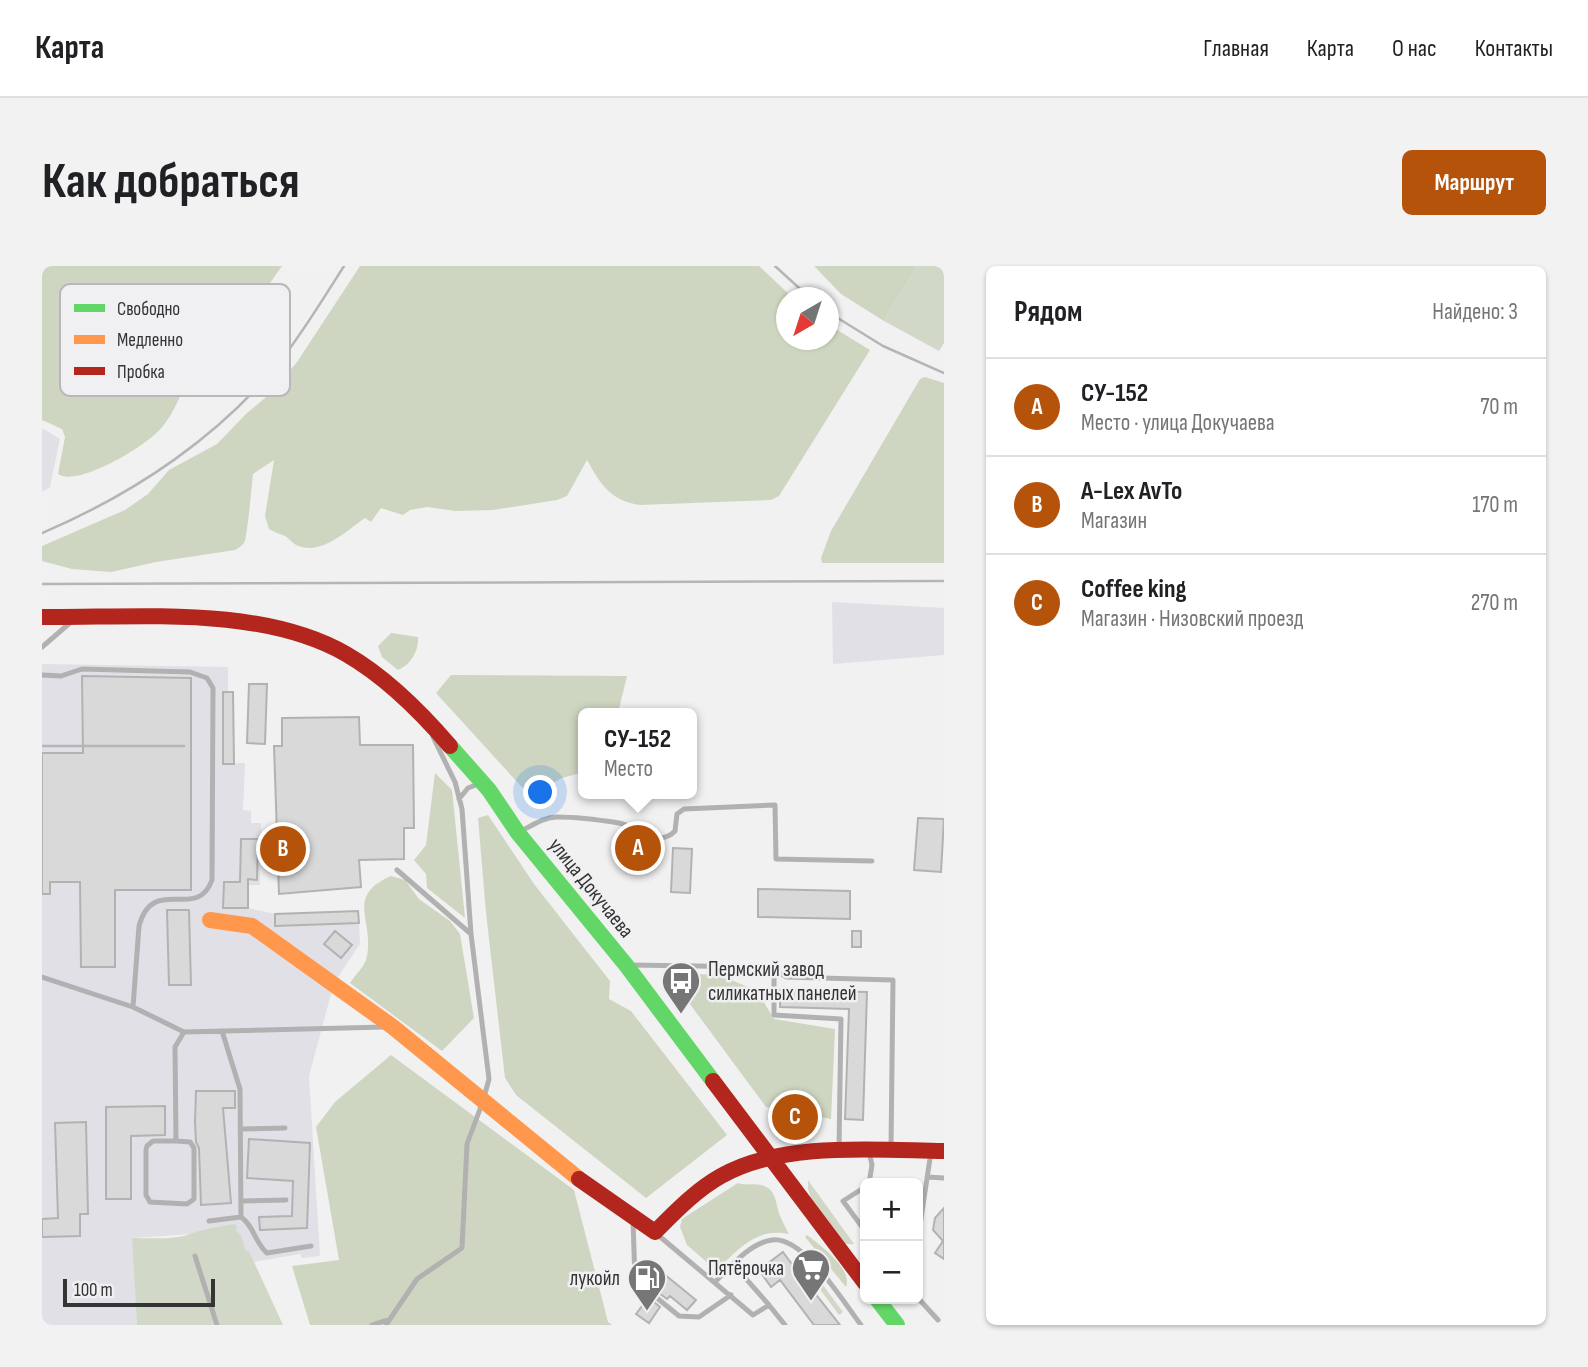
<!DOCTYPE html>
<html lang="ru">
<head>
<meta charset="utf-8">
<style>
	:root { --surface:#fff; --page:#f2f2f2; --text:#202124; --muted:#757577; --line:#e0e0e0; --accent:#b45309 }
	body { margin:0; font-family:"Sofia Sans Condensed",sans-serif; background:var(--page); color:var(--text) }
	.controls { position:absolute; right:21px; bottom:21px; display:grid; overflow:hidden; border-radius:10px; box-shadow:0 2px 5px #0004 }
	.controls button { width:63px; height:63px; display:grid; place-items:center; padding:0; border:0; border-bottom:2px solid var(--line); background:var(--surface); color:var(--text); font:35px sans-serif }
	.compass { position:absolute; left:734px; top:21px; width:63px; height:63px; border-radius:50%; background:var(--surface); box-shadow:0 2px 5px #0004; rotate:219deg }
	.scale { position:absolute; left:21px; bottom:18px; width:152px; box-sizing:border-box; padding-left:7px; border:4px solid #343435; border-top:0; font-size:19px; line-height:24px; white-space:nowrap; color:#343435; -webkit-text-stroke:5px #f0f0f3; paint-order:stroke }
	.you { position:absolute; left:499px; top:527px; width:24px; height:24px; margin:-18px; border:5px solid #fff; border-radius:50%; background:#1a73e8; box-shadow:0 0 0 10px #1a73e833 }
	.badge { display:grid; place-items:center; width:46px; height:46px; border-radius:50%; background:var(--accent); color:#fff; font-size:23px; font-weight:700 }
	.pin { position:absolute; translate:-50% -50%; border:4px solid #fff; box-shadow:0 2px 7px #0006 }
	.popup { position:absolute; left:536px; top:442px; width:119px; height:91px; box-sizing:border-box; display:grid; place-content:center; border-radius:10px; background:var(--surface); filter:drop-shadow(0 2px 5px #0005); font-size:23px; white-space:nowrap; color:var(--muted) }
	.popup b { font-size:26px; color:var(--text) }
	.popup::after { content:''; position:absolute; left:50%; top:100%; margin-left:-14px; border:14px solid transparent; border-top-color:var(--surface) }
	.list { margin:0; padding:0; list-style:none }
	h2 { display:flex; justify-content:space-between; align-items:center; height:91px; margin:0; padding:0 28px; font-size:30px }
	h2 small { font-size:23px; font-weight:400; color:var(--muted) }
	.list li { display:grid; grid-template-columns:46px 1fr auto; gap:21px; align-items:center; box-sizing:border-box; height:98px; padding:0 28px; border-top:2px solid var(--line) }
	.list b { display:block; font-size:26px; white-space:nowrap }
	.list p { margin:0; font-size:23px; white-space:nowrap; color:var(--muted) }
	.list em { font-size:23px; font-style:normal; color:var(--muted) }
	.map { position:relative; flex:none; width:902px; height:1059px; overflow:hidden; border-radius:10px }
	header { display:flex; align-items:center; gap:42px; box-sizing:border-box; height:98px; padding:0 35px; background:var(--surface); border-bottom:2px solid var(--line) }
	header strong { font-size:33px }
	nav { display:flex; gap:38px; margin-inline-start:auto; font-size:24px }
	.intro { display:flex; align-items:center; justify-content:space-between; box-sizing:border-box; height:168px; padding:0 42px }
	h1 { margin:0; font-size:49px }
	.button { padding:18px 32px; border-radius:10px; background:var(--accent); color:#fff; font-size:24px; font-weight:700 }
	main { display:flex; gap:42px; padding:0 42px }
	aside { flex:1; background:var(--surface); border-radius:10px; box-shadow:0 2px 5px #0004 }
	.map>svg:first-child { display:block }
	.built { fill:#e1e0e6 }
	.green { fill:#d2d8c7 }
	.forest { fill:#ced6c1 }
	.building { fill:#dad9d9; stroke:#b3b2b2; stroke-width:2 }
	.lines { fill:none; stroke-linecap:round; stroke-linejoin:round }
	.lane { stroke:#b1b1b1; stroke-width:5 }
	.fast { stroke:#63d668; stroke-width:16 }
	.slow { stroke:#ff974d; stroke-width:16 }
	.jam { stroke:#b3261e; stroke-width:16 }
	.rail { stroke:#b5b5b5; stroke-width:2.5 }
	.labels { text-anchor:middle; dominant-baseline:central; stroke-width:5; stroke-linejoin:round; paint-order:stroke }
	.street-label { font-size:21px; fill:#343435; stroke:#f0f0f3 }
	.poi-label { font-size:21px; fill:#343435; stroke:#f0f0f3; text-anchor:end }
	.key { fill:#f0f0f3; stroke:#b8b8ba; stroke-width:2 }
	.key-label { font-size:19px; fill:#343435 }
</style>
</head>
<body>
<header>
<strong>Карта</strong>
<nav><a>Главная</a><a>Карта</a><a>О нас</a><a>Контакты</a></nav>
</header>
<div class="intro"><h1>Как добраться</h1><a class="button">Маршрут</a></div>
<main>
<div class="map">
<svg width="902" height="1059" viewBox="0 0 902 1059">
	<rect width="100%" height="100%" fill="#f1f1f2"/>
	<path class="built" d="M 0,162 L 18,173 L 8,221 L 0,226 Z
		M 790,336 L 902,342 L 902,389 L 791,398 Z
		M 0,398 L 186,401 L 186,426 L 181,427 L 181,497 L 203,497 L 201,544 L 209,545 L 209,557 L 219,557 L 218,619 L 206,619 L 206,642 L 233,648 L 233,660 L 317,657 L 318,678 L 292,717 L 267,810 L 278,990 L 260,992 L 258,988 L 212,996 L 207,985 L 204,985 L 199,969 L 150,968 L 91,972 L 95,1059 L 0,1059 Z"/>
	<path class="green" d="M 875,0 L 902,0 L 902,77 L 897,85 L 842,55 Z
		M 766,914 L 812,978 L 803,978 L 769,932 L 766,923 Z
		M 193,958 L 195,961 L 194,965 L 199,969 L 204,985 L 207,985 L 241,1059 L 95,1059 L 90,972 C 106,972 134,974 148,968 C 165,962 175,961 193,958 Z
		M 757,989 L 760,991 L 801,1046 L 797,1049 L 754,991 Z"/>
	<path class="forest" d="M 0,0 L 240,0 L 192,68 L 170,117 L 156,123 L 142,122 C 136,135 130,149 121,160 C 108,178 36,222 16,208 L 23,171 L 20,163 L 0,154 Z
		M 318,0 L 717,0 L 750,31 L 744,32 L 744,74 L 786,74 L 787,59 L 828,84 L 737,230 L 729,234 L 598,239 C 568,234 559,219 545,194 L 525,230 L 515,234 L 451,244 L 414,245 L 385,241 L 368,244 L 361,249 L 339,242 L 329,256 L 323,252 C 305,264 281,289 256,280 C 251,278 248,273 243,270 C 238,268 232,266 227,263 L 223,250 L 232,194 L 211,208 C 210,217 205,274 202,277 C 200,280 196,282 193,284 L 114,296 L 69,306 L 30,303 L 0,295 L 0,280 L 83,244 L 106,228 L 127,204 L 175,178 L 204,148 L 229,127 L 255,96 Z
		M 772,0 L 875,0 L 842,55 L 799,28 Z
		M 883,111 L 902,117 L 902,297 L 780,297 L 779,292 L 789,265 L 878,113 Z
		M 349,367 L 376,371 C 377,384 369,399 356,404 L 340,391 L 336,380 Z
		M 409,409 L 585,410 L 576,447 L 542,447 L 542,506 L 520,512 L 488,530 L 394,427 Z
		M 393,507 L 410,524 L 423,652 L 385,622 L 384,608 L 372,594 L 384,579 Z
		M 446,549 L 492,618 L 568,715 L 567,733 L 589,745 L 685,869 L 604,932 L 474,829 L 463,812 L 444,647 L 436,552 Z
		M 349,610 L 363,614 L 377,633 L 408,655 L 418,668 L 432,752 L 400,785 L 308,717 C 313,709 324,699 325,690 C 332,654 303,630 349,610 Z
		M 625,707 L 678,709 L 715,725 L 732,753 L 793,763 L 789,853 L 724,841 Z
		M 349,789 L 532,924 L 566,1056 L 570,1059 L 268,1059 L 250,1000 L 297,994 L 274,861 L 293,836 Z
		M 696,917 C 703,920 711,917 719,919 C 736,923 733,939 739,952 C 741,957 744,962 747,968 C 713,961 697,984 674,1004 L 645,979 L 638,961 L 640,953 L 646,949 Z
		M 765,969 C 778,979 811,1003 804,1021 L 763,971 Z"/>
	<path class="building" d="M 40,410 L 149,412 L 149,624 L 73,624 L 73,701 L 39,701 L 38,616 L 8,616 L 8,628 L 0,628 L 0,487 L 41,487 Z
		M 207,418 L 225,418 L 223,478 L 205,477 Z
		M 181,426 L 191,426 L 192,498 L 181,498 Z
		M 317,451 L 318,479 L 371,479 L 372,562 L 362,562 L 362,593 L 317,594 L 319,621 L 237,628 L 232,480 L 240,480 L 240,452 Z
		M 876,552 L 902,553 L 899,606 L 872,604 Z
		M 199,573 L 216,573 L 215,614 L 206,613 L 206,642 L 181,642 L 182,616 L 198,616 Z
		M 631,582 L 650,583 L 648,627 L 629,626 Z
		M 716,623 L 808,625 L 808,653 L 716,651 Z
		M 125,644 L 147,644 L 149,719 L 127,719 Z
		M 316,645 L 317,657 L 233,660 L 233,648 Z
		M 293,665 L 310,679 L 299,692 L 282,678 Z
		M 810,665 L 819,665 L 819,681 L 810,681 Z
		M 738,724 L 825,726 L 821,854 L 803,853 L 807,743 L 738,741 Z
		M 154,825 L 193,825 L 193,842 L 181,842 L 189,937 L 159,939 L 157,882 L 154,876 L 153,856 Z
		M 123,840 L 123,869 L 89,870 L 89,933 L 64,933 L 64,841 Z
		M 751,843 L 761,852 L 756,858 L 746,849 Z
		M 44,856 L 46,948 L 38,948 L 38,970 L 0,971 L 0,953 L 16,952 L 13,857 Z
		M 207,873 L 268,877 L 265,962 L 218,964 L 217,951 L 250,950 L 251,915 L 205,912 Z
		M 902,942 L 902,993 L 893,987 L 901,975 L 891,964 L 893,952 Z
		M 741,986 L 746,993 L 798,1059 L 772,1059 L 738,1014 L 729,1021 L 717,1004 Z
		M 611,999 L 654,1034 L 645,1044 L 628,1030 L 625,1033 L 617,1027 L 620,1023 L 603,1009 Z
		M 604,1035 L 608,1038 L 611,1035 L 618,1041 L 607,1057 L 594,1048 Z"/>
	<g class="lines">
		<path class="lane" d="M 0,381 L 29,356
			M 0,409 L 19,410 L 40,403 L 148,406 L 165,412 L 171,422 L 170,614 C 155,656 111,608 97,660 L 91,741
			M 417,533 L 426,522 L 439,517
			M 588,561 L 589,588
			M 479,565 C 491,559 502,551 515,551 C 535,551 558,554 577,557 C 594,560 616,583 633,565 L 635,548 L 642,543 L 733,539 L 734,593 L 830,595
			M 355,604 L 429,668
			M 587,699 L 729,701 L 744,711 L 851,714 L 849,882
			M 736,706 L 732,712 L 732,749 L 799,753 L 797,883
			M 0,711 L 91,741 L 142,766 L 343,761
			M 198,863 L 243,862
			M 134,875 L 148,876 L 152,882 L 152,933 L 145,938 L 108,936 L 104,929 L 104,884 L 105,880 L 111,875 L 134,875 L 133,781 L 142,766
			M 885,911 L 902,912
			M 827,917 L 830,899 L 827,886
			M 823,921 L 801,935 L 823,965
			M 199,935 L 244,934
			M 199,951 C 212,960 213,977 225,987 L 269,980
			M 591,954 L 593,1014 L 637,1050 L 657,1051 L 689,1029
			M 167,955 L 199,951 L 198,823 L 180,765
			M 616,969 L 711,1049 L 727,1039 L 743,1059
			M 876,972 L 889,886
			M 153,990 L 175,1059
			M 691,998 L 727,1039
			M 673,1016 C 689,1000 708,977 730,974 C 761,969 802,1037 819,1059
			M 876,1032 L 896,1054
			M 330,1059 L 348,1053
			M 344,1059 L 375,1013 L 420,982 L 425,878 L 441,835 L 447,813 L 429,668 L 420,543 L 413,516 L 391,471"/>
		<path class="fast" d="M 408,480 L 447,524 L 476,567 L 584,699 L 671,815
			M 835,1033 L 855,1059"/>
		<path class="slow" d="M 168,654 L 210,660 L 351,761 L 537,913"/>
		<path class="jam" d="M 0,351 C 96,352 218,339 304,388 C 344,411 378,445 408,480
			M 671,815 L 823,1017
			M 537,913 L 613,966 C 633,946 654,924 679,910 C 741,875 833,884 902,885"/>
		<path class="rail" d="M 733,0 L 768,32
			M 786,46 L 841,80 L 902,107
			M 0,267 C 92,228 181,169 243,89 C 264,61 283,30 302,0
			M 0,318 L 902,315
			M 0,480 L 142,480"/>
	</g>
	<defs>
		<g id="bus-pin" transform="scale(2.0125)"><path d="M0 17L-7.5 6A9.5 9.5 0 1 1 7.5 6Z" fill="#767677" stroke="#f0f0f3"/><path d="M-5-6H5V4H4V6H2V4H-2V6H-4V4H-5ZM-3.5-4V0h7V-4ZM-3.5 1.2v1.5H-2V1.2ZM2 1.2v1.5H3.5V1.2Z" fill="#fff"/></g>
		<g id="supermarket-pin" transform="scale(2.0125)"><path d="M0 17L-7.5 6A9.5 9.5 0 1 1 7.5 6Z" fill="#767677" stroke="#f0f0f3"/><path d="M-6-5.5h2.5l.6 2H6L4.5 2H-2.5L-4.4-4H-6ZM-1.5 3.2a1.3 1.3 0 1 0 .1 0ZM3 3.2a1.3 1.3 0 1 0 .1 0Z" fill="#fff"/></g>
		<g id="fuel-pin" transform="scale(2.0125)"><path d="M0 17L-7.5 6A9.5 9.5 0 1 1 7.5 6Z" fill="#767677" stroke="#f0f0f3"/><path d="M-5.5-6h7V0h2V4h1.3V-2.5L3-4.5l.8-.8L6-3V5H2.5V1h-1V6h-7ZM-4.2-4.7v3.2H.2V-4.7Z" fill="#fff"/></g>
	</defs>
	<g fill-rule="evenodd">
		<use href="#bus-pin" x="639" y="715"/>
		<use href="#supermarket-pin" x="769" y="1002"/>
		<use href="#fuel-pin" x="605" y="1012"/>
	</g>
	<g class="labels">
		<g class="street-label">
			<text transform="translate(549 622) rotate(51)">улица Докучаева</text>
		</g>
		<g class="poi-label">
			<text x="666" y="703" text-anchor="start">Пермский завод<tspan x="666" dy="24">силикатных панелей</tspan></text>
			<text x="742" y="1002">Пятёрочка</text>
			<text x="578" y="1012">лукойл</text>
		</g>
	</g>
	<rect x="18" y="18" width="230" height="112" rx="10" class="key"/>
	<rect x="32" y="38" width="31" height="8" fill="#63d668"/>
	<rect x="32" y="69" width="31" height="9" fill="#ff974d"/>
	<rect x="32" y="101" width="31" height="8" fill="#b3261e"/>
	<g class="key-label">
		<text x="75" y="49">Свободно</text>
		<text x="75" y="80">Медленно</text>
		<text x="75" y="112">Пробка</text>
	</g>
</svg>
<div class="controls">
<button>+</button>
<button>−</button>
</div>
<svg class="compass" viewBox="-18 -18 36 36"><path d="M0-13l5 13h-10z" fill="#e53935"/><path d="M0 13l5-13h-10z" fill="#757577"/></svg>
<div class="scale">100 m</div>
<div class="you"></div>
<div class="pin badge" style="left:596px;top:582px">A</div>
<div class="popup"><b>СУ-152</b>Место</div>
<div class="pin badge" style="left:241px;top:583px">B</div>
<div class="pin badge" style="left:753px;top:851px">C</div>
</div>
<aside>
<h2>Рядом<small>Найдено: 3</small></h2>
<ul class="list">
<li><span class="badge">A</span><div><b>СУ-152</b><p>Место · улица Докучаева</p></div><em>70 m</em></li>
<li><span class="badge">B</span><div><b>A-Lex AvTo</b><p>Магазин</p></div><em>170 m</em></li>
<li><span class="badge">C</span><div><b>Coffee king</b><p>Магазин · Низовский проезд</p></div><em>270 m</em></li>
</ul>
</aside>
</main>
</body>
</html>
